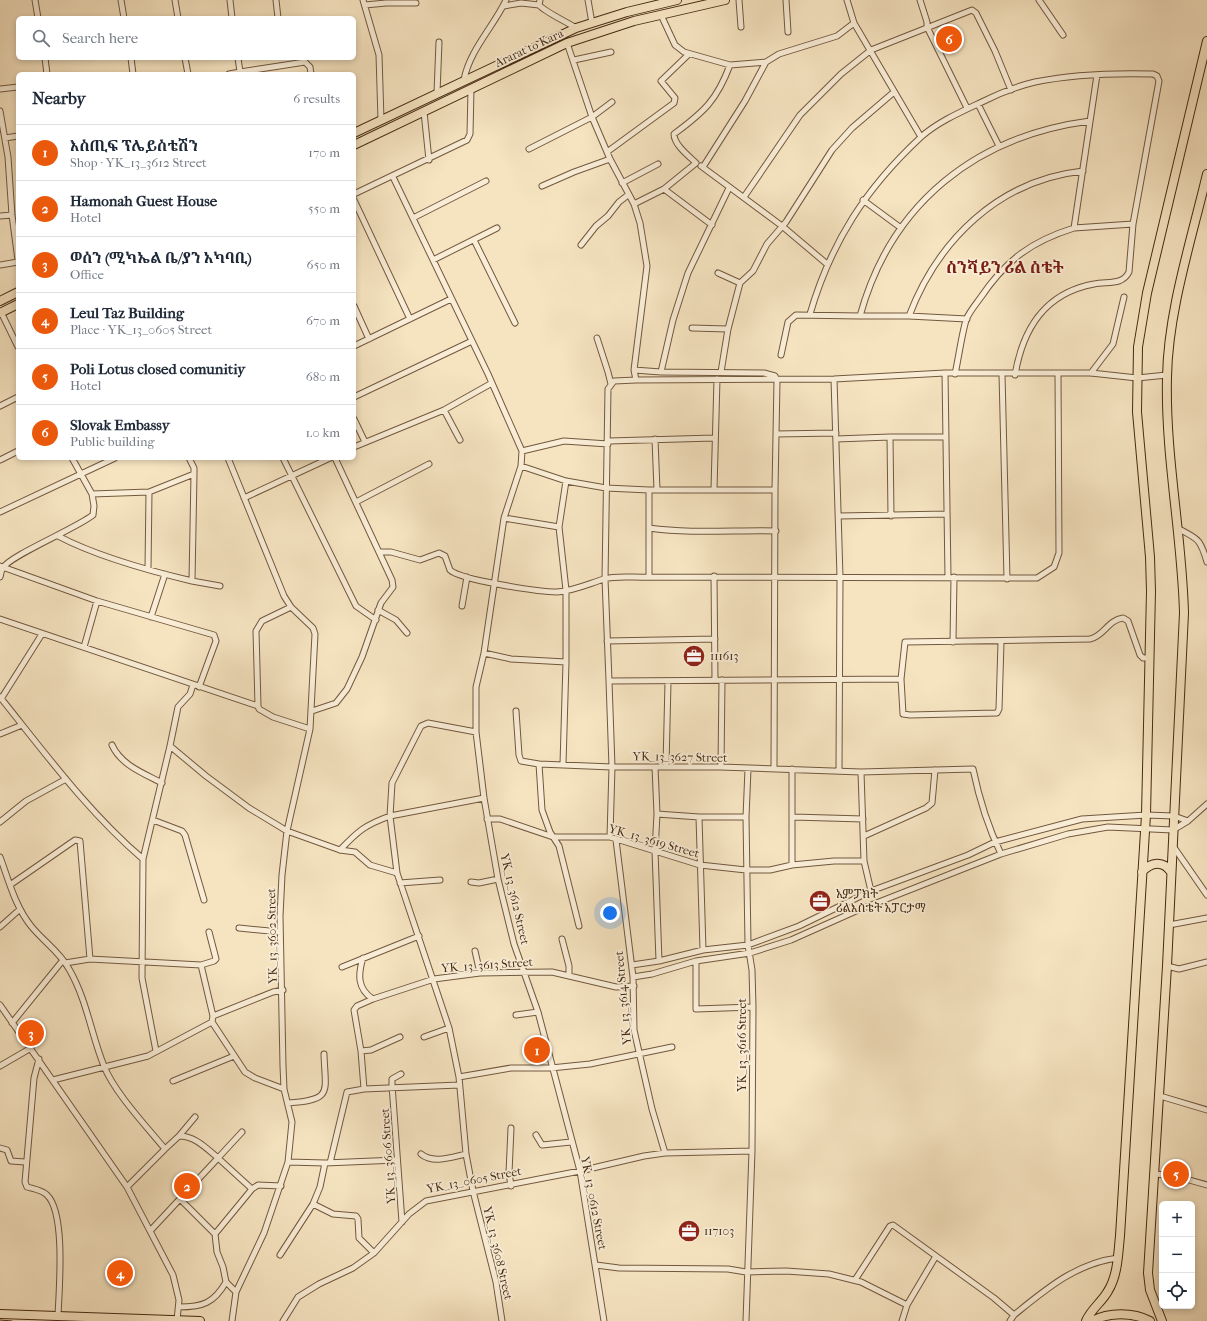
<!DOCTYPE html>
<html lang="en">
<head>
<meta charset="utf-8">
<style>
	:root { --surface:#fff; --page:#f6f6f7; --text:#1f2937; --muted:#747a83; --line:#e0e1e3; --accent:#ea580c }
	body { margin:0; font-family:"IM FELL French Canon","Noto Serif Ethiopic",serif; background:var(--page); color:var(--text) }
	.controls { position:absolute; right:12px; bottom:12px; display:grid; overflow:hidden; border-radius:6px; box-shadow:0 2px 6px #0003 }
	.controls button { width:36px; height:36px; display:grid; place-items:center; padding:0; border:0; border-bottom:1px solid var(--line); background:var(--surface); color:var(--text); font:20px sans-serif }
	.you { position:absolute; left:610px; top:913px; width:14px; height:14px; margin:-10px; border:3px solid #fff; border-radius:50%; background:#1a73e8; box-shadow:0 0 0 6px #1a73e833 }
	.badge { display:grid; place-items:center; width:26px; height:26px; border-radius:50%; background:var(--accent); color:#fff; font-size:13px; font-weight:700 }
	.pin { position:absolute; translate:-50% -50%; border:2px solid #fff; box-shadow:0 1px 4px #0006 }
	.list { margin:0; padding:0; list-style:none }
	h2 { display:flex; justify-content:space-between; align-items:center; height:52px; margin:0; padding:0 16px; font-size:17px }
	h2 small { font-size:13px; font-weight:400; color:var(--muted) }
	.list li { display:grid; grid-template-columns:26px 1fr auto; gap:12px; align-items:center; box-sizing:border-box; height:56px; padding:0 16px; border-top:1px solid var(--line) }
	.list b { display:block; font-size:15px; white-space:nowrap }
	.list p { margin:0; font-size:13px; white-space:nowrap; color:var(--muted) }
	.list em { font-size:13px; font-style:normal; color:var(--muted) }
	.icon { flex:none; width:22px; height:22px; fill:none; stroke:currentColor; stroke-width:2; stroke-linecap:round; stroke-linejoin:round }
	.map { position:relative; flex:none; width:1207px; height:1321px; overflow:hidden }
	.search { position:absolute; background:var(--surface); box-shadow:0 2px 6px #0003; left:16px; top:16px; width:340px; height:44px; display:flex; align-items:center; gap:10px; box-sizing:border-box; padding:0 14px; border-radius:6px; color:var(--muted); font-size:15px }
	.panel { position:absolute; background:var(--surface); box-shadow:0 2px 6px #0003; left:16px; top:72px; width:340px; height:388px; border-radius:6px }
	.map>svg:first-child { display:block }
	.lines { fill:none; stroke-linecap:round; stroke-linejoin:round }
	.street-casing { stroke:#72583e; stroke-width:7 }
	.primary-casing { stroke:#462a12; stroke-width:10 }
	.street { stroke:#f9edd7; stroke-width:5 }
	.primary { stroke:#f6e4c1; stroke-width:8 }
	.tram { stroke:#462a12; stroke-width:1 }
	.labels { text-anchor:middle; dominant-baseline:central; stroke-width:3.5; stroke-linejoin:round; paint-order:stroke }
	.street-label { font-size:12px; fill:#462a12; stroke:#f9edd7 }
	.poi-label { font-size:12px; fill:#462a12; stroke:#f9edd7; text-anchor:start }
	.district-label { font-size:16px; font-weight:bold; fill:#7a1f14; stroke:#f9edd7 }
</style>
</head>
<body>
<div class="map">
<svg width="1207" height="1321" viewBox="0 0 1207 1321">
	<rect width="100%" height="100%" fill="#f6e4c1"/>
	<filter id="stains"><feTurbulence type="fractalNoise" baseFrequency=".005" numOctaves="4"/><feColorMatrix values="0 0 0 0 .2 0 0 0 0 .09 0 0 0 0 .02 0 0 0 .5 -.17"/></filter>
	<radialGradient id="worn" r=".72"><stop offset=".6" stop-color="#630" stop-opacity="0"/><stop offset="1" stop-color="#630" stop-opacity=".3"/></radialGradient>
	<g class="lines">
		<g class="street-casing">
			<path id="street" d="M 35,0 L 38,18
				M 121,0 L 124,18
				M 175,0 L 178,18
				M 230,0 L 232,18
				M 276,0 L 278,18
				M 363,0 L 379,55 L 381,120
				M 540,0 L 539,5 C 545,12 567,22 576,28
				M 588,0 L 592,23
				M 739,0 L 741,27
				M 786,0 L 788,32
				M 847,0 L 854,23 L 921,137
				M 920,0 L 927,22 L 927,27 L 967,108
				M 1039,0 L 1063,35
				M 365,5 L 386,3 L 416,3
				M 504,6 L 521,3 L 539,5
				M 661,15 L 675,45 L 684,52 L 730,65 L 766,62
				M 567,43 L 592,117 L 610,159 L 634,204 L 640,223 L 647,266 L 634,370 L 636,380 L 834,379 L 945,373 L 1091,373 L 1137,378 L 1167,375
				M 45,58 L 47,74
				M 131,58 L 133,74
				M 185,58 L 188,74
				M 238,58 L 240,72 L 305,62 L 310,67 L 311,74
				M 574,60 L 611,52
				M 229,74 L 240,72
				M 1097,75 L 1074,228 L 1133,224
				M 464,80 C 469,51 494,26 506,0
				M 0,89 L 18,87
				M 437,93 L 439,42
				M 978,104 L 999,146
				M 0,111 L 8,157 L 12,215 L 18,260
				M 424,112 L 429,160
				M 5,138 L 18,136
				M 529,149 L 592,117 L 612,102
				M 607,152 L 674,103 L 675,98 L 661,81 L 689,54
				M 701,166 L 782,226 L 827,264
				M 703,167 L 745,101 L 766,62 L 779,54 L 837,36 L 854,23
				M 393,177 L 488,374 L 522,451 L 521,466 L 504,518 L 484,653 L 476,687 L 476,732 L 484,798 L 498,879 L 514,944 L 538,1012 L 580,1171 L 604,1321
				M 622,183 L 658,164
				M 542,186 L 574,172 L 610,159
				M 664,189 L 712,225
				M 354,194 L 467,140 L 470,134 L 471,89
				M 744,197 L 800,115 L 841,74 L 871,50 L 972,10 L 976,13 L 995,51 L 1011,90
				M 354,200 L 410,319
				M 863,200 L 901,228
				M 634,204 L 664,189 L 696,163 C 689,156 674,145 674,134 C 704,112 717,100 730,65
				M 0,216 L 12,215
				M 413,218 L 486,181
				M 474,240 L 515,323
				M 581,245 L 596,226 L 608,216 L 619,202 L 628,195
				M 433,260 L 497,228
				M 0,265 L 18,262
				M 718,273 L 740,283 L 728,329 L 721,372
				M 740,283 L 753,271 L 767,244 L 786,222 L 832,150 L 852,128 L 894,92
				M 354,306 L 369,339
				M 1,312 L 18,347
				M 810,314 C 831,242 866,188 921,137 C 939,121 963,111 984,101 C 1000,93 1018,86 1035,82 C 1074,74 1114,73 1153,74 L 1157,76 L 1159,81 L 1133,224 L 1129,272 C 1122,286 1107,281 1094,284 C 1045,293 1023,328 1015,375
				M 860,316 L 909,316 C 938,240 999,180 1083,171
				M 909,316 L 967,319
				M 692,328 L 728,329
				M 597,338 L 608,372 L 611,384
				M 354,346 L 451,299
				M 781,355 L 788,322 L 796,315 L 860,316 C 891,203 976,136 1090,121
				M 634,370 L 661,372 L 764,373 L 775,376 L 777,380 L 775,490 L 774,769
				M 661,372 L 673,320 L 688,273 L 729,188
				M 945,373 L 948,577
				M 1091,373 L 1113,344 L 1124,297
				M 955,374 C 959,356 961,338 966,320 C 969,312 976,304 981,297 C 1006,260 1032,241 1074,228
				M 1002,374 L 1007,579
				M 834,379 L 840,577 L 839,770
				M 636,380 L 614,381 L 608,389 L 605,579 L 609,681 L 901,679
				M 354,397 L 472,341
				M 0,406 L 18,397
				M 444,410 L 460,440
				M 354,419 L 365,442
				M 776,434 L 836,433
				M 655,439 L 657,490
				M 836,439 L 890,437
				M 609,441 L 714,438
				M 354,447 L 444,410 L 492,383
				M 522,451 L 564,441 L 608,444
				M 72,458 L 92,494
				M 228,458 L 284,596 L 291,607 L 313,628 L 315,634 L 310,729 L 287,831 L 282,875 L 280,916 L 283,1066 L 284,1089 L 292,1122 L 288,1162 L 264,1233 L 236,1292 L 232,1321
				M 283,458 L 356,606 L 376,620
				M 0,460 L 18,451
				M 521,466 L 566,481 L 606,488 L 649,490 L 775,490
				M 714,489 L 717,379
				M 649,490 L 649,577
				M 244,498 L 330,458
				M 356,502 L 429,464
				M 0,512 L 115,458
				M 839,516 L 947,514
				M 891,516 L 890,437 L 946,437
				M 504,518 L 559,527
				M 649,528 C 692,534 733,530 776,531
				M 1177,528 C 1198,539 1200,538 1207,562
				M 58,536 C 96,556 150,571 192,581 L 194,474
				M 379,552 L 391,552 L 420,560 L 439,553 L 445,556 L 450,570 C 460,580 540,592 557,592 C 573,591 588,584 604,579 C 617,575 635,578 649,577 L 1037,578 L 1054,567 L 1059,553 L 1058,373
				M 0,566 L 97,601 L 214,635 L 216,641 L 199,687
				M 148,569 L 149,492
				M 714,576 L 715,680
				M 0,577 C 1,574 1,570 3,568 C 9,556 77,528 93,515 L 94,506 L 92,494 L 149,492 L 194,474 L 194,468 L 189,458
				M 192,581 L 220,586
				M 462,606 L 467,577
				M 291,607 L 262,621 L 256,631 L 258,706 L 259,709 L 273,717 L 310,729
				M 378,610 L 396,620 L 407,633
				M 151,617 L 165,574
				M 0,619 L 258,706
				M 607,641 L 715,639
				M 953,642 L 954,577
				M 1001,642 L 999,709 L 997,713 L 910,715 L 903,714 L 901,679 L 905,642 L 1090,639 C 1104,636 1108,620 1123,618 L 1128,621 L 1140,655 L 1143,658 L 1150,658
				M 84,647 L 97,601
				M 484,653 L 511,659 L 566,662 L 566,590 L 559,527 L 566,481
				M 609,681 L 612,767 L 610,837
				M 0,697 C 45,753 88,812 143,859 L 142,978 L 156,1051
				M 1,699 L 42,634
				M 312,711 L 336,703 L 347,689 L 362,657 L 381,603 L 393,587 L 392,580 L 335,458
				M 516,711 L 519,755 L 521,761 L 539,764
				M 476,732 L 428,723 L 421,726 L 392,783 L 390,816 L 397,873 L 449,1028 L 459,1077 L 466,1154 L 473,1191 L 496,1282 L 502,1321
				M 0,734 L 22,725
				M 112,745 C 121,765 143,773 162,783
				M 170,746 L 206,776 L 249,808 L 287,831 L 340,850 L 355,852 L 370,865 L 397,873
				M 563,764 L 566,662
				M 666,766 L 668,682
				M 655,767 L 657,814 L 655,851 L 659,961
				M 721,767 L 722,680
				M 792,769 L 792,865
				M 657,814 L 699,817 L 746,817
				M 699,817 L 703,950
				M 793,817 L 863,819
				M 487,819 L 500,819 L 553,837 L 610,837 L 700,865 L 746,870 L 770,870 L 792,865 L 834,861 L 864,861 L 861,772
				M 153,820 L 182,831 L 185,835 L 204,900
				M 0,822 L 26,801 L 66,779
				M 864,836 L 926,808 L 932,803 L 935,770
				M 616,840 L 633,977 L 634,1030 L 652,1109 L 665,1153
				M 1173,846 L 1207,895
				M 340,850 C 358,831 365,825 390,816 L 484,798
				M 0,857 C 9,881 15,906 31,926 C 43,941 60,952 69,969 C 87,1000 91,1034 104,1066 C 114,1092 147,1127 165,1149 L 127,1187
				M 143,859 L 170,746 L 178,707 L 190,694 L 193,685
				M 864,861 L 871,891
				M 471,882 L 479,883 L 498,879
				M 400,883 L 440,880
				M 10,885 L 75,840 L 80,841 L 90,959
				M 1169,925 L 1207,918
				M 579,926 L 559,846 L 550,832 L 542,810 L 539,764 L 612,767 L 721,767 L 861,772 L 973,769 C 979,798 988,827 1001,854
				M 0,927 L 19,910
				M 239,928 L 280,932
				M 562,939 L 569,966 L 569,975
				M 475,951 L 480,973
				M 363,958 C 358,974 357,989 373,999
				M 696,961 L 696,1009 L 753,1007
				M 65,963 L 90,959 L 201,965 L 214,961 L 216,959 L 209,932
				M 201,965 L 213,1016
				M 632,965 L 659,961 L 703,950 L 748,945 L 799,926 L 871,891 L 968,855 L 995,842 L 1082,819 L 1146,815 L 1174,816 L 1188,821
				M 1167,966 L 1179,969 L 1207,962
				M 342,967 L 419,936
				M 633,977 L 652,974 L 696,961 L 750,953 L 791,940 L 856,911 L 1001,854 L 1068,834 L 1108,827 L 1173,830 L 1188,821 L 1207,804
				M 0,1005 L 127,1187 L 173,1275 L 179,1300 L 177,1320
				M 516,1015 L 538,1012
				M 212,1022 L 213,1016 L 273,992 L 283,990
				M 12,1023 L 63,960
				M 424,1037 L 449,1028
				M 361,1051 L 371,1050 L 400,1037
				M 39,1059 L 34,1078 L 25,1182 L 27,1187 C 34,1189 42,1190 47,1195 C 66,1213 59,1290 58,1316
				M 0,1066 L 31,1048
				M 401,1074 L 392,1079 L 392,1085 L 402,1222
				M 459,1077 L 511,1068 L 551,1068 L 590,1064 L 672,1047
				M 53,1080 L 148,1056 L 212,1022 L 245,1072 L 255,1078 L 284,1089
				M 173,1081 L 234,1056
				M 364,1089 L 361,1051 L 354,1010 L 357,1006 L 373,999 L 434,979 L 480,973 L 552,972 L 616,987 L 634,986
				M 1160,1096 L 1207,1110
				M 288,1103 C 334,1100 325,1092 324,1054
				M 536,1135 L 542,1145 L 571,1142
				M 179,1136 L 195,1117
				M 0,1148 L 7,1150 L 11,1161 L 25,1162
				M 165,1149 L 179,1136 C 195,1136 206,1148 218,1158 L 242,1132
				M 421,1154 C 433,1164 452,1157 466,1154
				M 288,1162 L 325,1163 L 397,1160
				M 330,1163 L 347,1092 L 364,1089 L 459,1085
				M 1155,1174 L 1175,1176 L 1207,1185
				M 511,1186 L 509,1173 L 511,1128
				M 180,1199 L 215,1234
				M 313,1204 L 333,1214 L 356,1216 L 358,1219 L 359,1238 L 374,1253
				M 151,1230 L 218,1158 L 252,1189 L 258,1185 L 281,1186
				M 280,1255 L 313,1204 L 320,1187 L 325,1163
				M 596,1265 L 619,1268 L 728,1269 L 746,1272 L 786,1271 L 829,1274 L 861,1282 L 907,1305
				M 855,1280 L 890,1226 L 893,1225 L 994,1298 L 1014,1315
				M 236,1292 L 226,1282 L 223,1267 L 217,1252 L 215,1234 L 252,1189
				M 179,1307 C 203,1307 214,1303 226,1282
				M 283,1321 L 298,1297 L 319,1284 L 353,1268 L 374,1253 L 409,1214 L 426,1201 L 580,1171 L 644,1156 L 665,1153 L 752,1151
				M 746,1321 L 752,1151 L 753,1007 L 752,970 L 748,945 L 746,817 L 748,769
				M 902,1321 L 907,1305 L 936,1256
				M 1010,1321 L 1014,1315 C 1045,1290 1076,1263 1118,1258"/>
		</g>
		<g class="primary-casing">
			<path id="primary" d="M 354,133 L 576,28 L 627,12 L 677,0
				M 354,145 L 567,43 L 634,21 L 725,0
				M 0,301 L 18,292
				M 0,313 L 18,304
				M 1142,872 C 1151,862 1163,860 1171,872
				M 0,1314 L 200,1321
				M 1086,1321 C 1091,1309 1102,1302 1108,1291 C 1118,1275 1118,1254 1120,1236 L 1146,815 L 1151,591 L 1150,557 L 1137,412 L 1138,347 L 1147,293 L 1207,41
				M 1092,1321 C 1109,1312 1133,1312 1150,1321
				M 1162,1321 L 1150,1290 L 1148,1273 L 1167,966 L 1184,613 C 1182,534 1165,456 1167,377 C 1168,311 1192,238 1207,174"/>
		</g>
		<use href="#street" class="street"/>
		<use href="#primary" class="primary"/>
		<path class="tram" d="M 0,1320 L 12,1321"/>
	</g>
	<defs>
		<g id="office-disc" transform="scale(1.15)"><circle r="9.5" fill="#8f2418" stroke="#f9edd7"/><path d="M-6-3h4V-5.5h4V-3h4V5H-6ZM-1-4.5V-3h2v-1.5ZM-6 0V1H6V0Z" fill="#fff"/></g>
	</defs>
	<g fill-rule="evenodd">
		<use href="#office-disc" x="694" y="656"/>
		<use href="#office-disc" x="820" y="901"/>
		<use href="#office-disc" x="689" y="1231"/>
	</g>
	<g class="labels">
		<g class="street-label">
			<text transform="translate(529 48) rotate(-25)">Ararat to Kara</text>
			<text transform="translate(680 757) rotate(1)">YK_13_3627 Street</text>
			<text transform="translate(654 841) rotate(16)">YK_13_3619 Street</text>
			<text transform="translate(515 899) rotate(77)">YK_13_3612 Street</text>
			<text transform="translate(272 936) rotate(-91)">YK_13_3602 Street</text>
			<text transform="translate(487 965) rotate(-4)">YK_13_3613 Street</text>
			<text transform="translate(623 998) rotate(-95)">YK_13_3614 Street</text>
			<text transform="translate(742 1045) rotate(-90)">YK_13_3616 Street</text>
			<text transform="translate(388 1156) rotate(-94)">YK_13_3606 Street</text>
			<text transform="translate(474 1180) rotate(-11)">YK_13_0605 Street</text>
			<text transform="translate(594 1203) rotate(79)">YK_13_0612 Street</text>
			<text transform="translate(498 1253) rotate(77)">YK_13_3608 Street</text>
		</g>
		<g class="poi-label">
			<text x="710" y="656">111613</text>
			<text x="836" y="894">ኢምፓክት<tspan x="836" dy="14">ሪልእስቴት አፓርታማ</tspan></text>
			<text x="704" y="1231">117103</text>
		</g>
		<g class="district-label">
			<text x="1005" y="267">ስንሻይን ሪል ስቴት</text>
		</g>
	</g>
	<rect width="100%" height="100%" filter="url(#stains)"/>
	<rect width="100%" height="100%" fill="url(#worn)"/>
</svg>
<div class="controls">
<button>+</button>
<button>−</button>
<button><svg class="icon" aria-label="locate" viewBox="0 0 24 24"><circle cx="12" cy="12" r="6"/><path d="M12 2v4M12 18v4M2 12h4M18 12h4"/></svg></button>
</div>
<div class="you"></div>
<div class="pin badge" style="left:537px;top:1050px">1</div>
<div class="pin badge" style="left:187px;top:1186px">2</div>
<div class="pin badge" style="left:31px;top:1033px">3</div>
<div class="pin badge" style="left:120px;top:1273px">4</div>
<div class="pin badge" style="left:1176px;top:1174px">5</div>
<div class="pin badge" style="left:949px;top:39px">6</div>
<div class="search"><svg class="icon" aria-label="search" viewBox="0 0 24 24"><circle cx="10" cy="10" r="6"/><path d="M15 15l6 6"/></svg>Search here</div>
<section class="panel">
<h2>Nearby<small>6 results</small></h2>
<ul class="list">
<li><span class="badge">1</span><div><b>እስጢፍ ፕሌይስቴሽን</b><p>Shop · YK_13_3612 Street</p></div><em>170 m</em></li>
<li><span class="badge">2</span><div><b>Hamonah Guest House</b><p>Hotel</p></div><em>550 m</em></li>
<li><span class="badge">3</span><div><b>ወሰን (ሚካኤል ቤ/ያን አካባቢ)</b><p>Office</p></div><em>650 m</em></li>
<li><span class="badge">4</span><div><b>Leul Taz Building</b><p>Place · YK_13_0605 Street</p></div><em>670 m</em></li>
<li><span class="badge">5</span><div><b>Poli Lotus closed comunitiy</b><p>Hotel</p></div><em>680 m</em></li>
<li><span class="badge">6</span><div><b>Slovak Embassy</b><p>Public building</p></div><em>1.0 km</em></li>
</ul>
</section>
</div>
</body>
</html>
